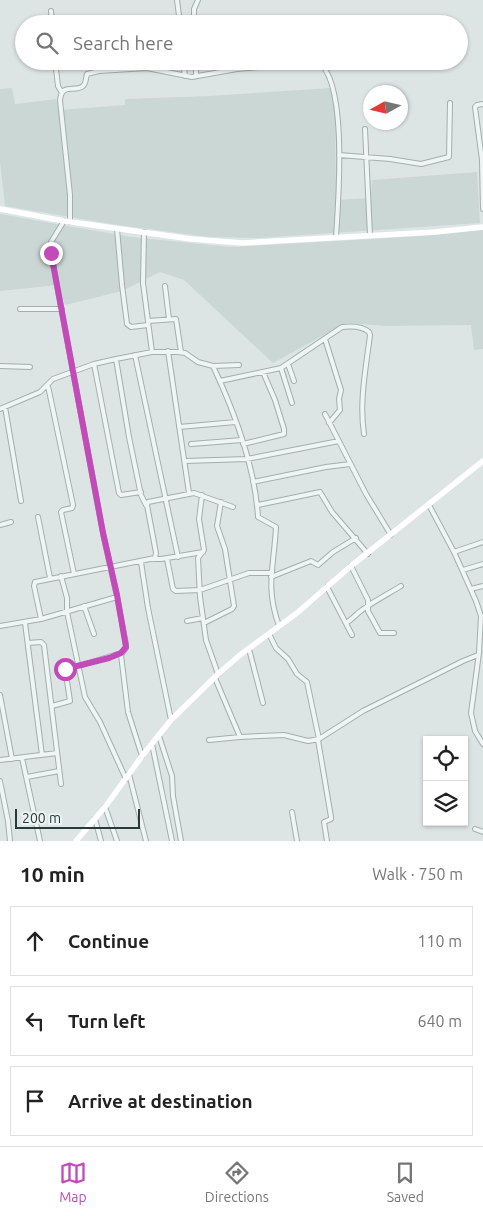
<!DOCTYPE html>
<html lang="en">
<head>
<meta charset="utf-8">
<style>
	:root { --surface:#fff; --page:#f6f6f6; --text:#222; --muted:#767676; --line:#e0e0e0; --accent:#c34ab9 }
	body { margin:0; font-family:Ubuntu,sans-serif; background:var(--page); color:var(--text) }
	.controls { position:absolute; right:15px; bottom:15px; display:grid; overflow:hidden; border-radius:0px; box-shadow:0 1px 4px #0004 }
	.controls button { width:45px; height:45px; display:grid; place-items:center; padding:0; border:0; border-bottom:1px solid var(--line); background:var(--surface); color:var(--text); font:25px sans-serif }
	.compass { position:absolute; left:363px; top:85px; width:45px; height:45px; border-radius:50%; background:var(--surface); box-shadow:0 1px 4px #0004; rotate:262deg }
	.scale { position:absolute; left:15px; bottom:12px; width:125px; box-sizing:border-box; padding-left:5px; border:2px solid #283b38; border-top:0; font-size:14px; line-height:18px; white-space:nowrap; color:#283b38; -webkit-text-stroke:4px #ecf3f2; paint-order:stroke }
	.stop { position:absolute; width:15px; height:15px; margin:-11px; border:4px solid #c34ab9; border-radius:50%; background:#fff }
	.stop.end { background:#c34ab9; border-color:#fff; box-shadow:0 1px 5px #0008 }
	.list { margin:0; padding:0; list-style:none }
	h2 { display:flex; justify-content:space-between; align-items:center; height:65px; margin:0; padding:0 20px; font-size:21px }
	h2 small { font-size:16px; font-weight:400; color:var(--muted) }
	.list li { display:grid; grid-template-columns:32px 1fr auto; gap:15px; align-items:center; box-sizing:border-box; height:70px; margin:0 10px 10px; padding:0 10px; border:1px solid var(--line); border-radius:0px }
	.list b { display:block; font-size:19px; white-space:nowrap }
	.list em { font-size:16px; font-style:normal; color:var(--muted) }
	.icon { flex:none; width:28px; height:28px; fill:none; stroke:currentColor; stroke-width:2; stroke-linecap:round; stroke-linejoin:round }
	.map { position:relative; flex:none; width:483px; height:841px; overflow:hidden }
	.search { position:absolute; background:var(--surface); box-shadow:0 1px 4px #0004; left:15px; right:15px; top:15px; height:55px; display:flex; align-items:center; gap:12px; box-sizing:border-box; padding:0 18px; border-radius:28px; color:var(--muted); font-size:19px }
	.sheet { height:305px; background:var(--surface) }
	nav { display:flex; justify-content:space-around; align-items:center; box-sizing:border-box; height:70px; border-top:1px solid var(--line); background:var(--surface); font-size:14px; color:var(--muted) }
	nav a { display:grid; justify-items:center; gap:2px }
	nav .on { color:var(--accent) }
	.map>svg:first-child { display:block }
	.built { fill:#cbd7d5 }
	.lines { fill:none; stroke-linecap:round; stroke-linejoin:round }
	.street-casing { stroke:#a3afad; stroke-width:6 }
	.street { stroke:#eff4f4; stroke-width:4 }
	.secondary { stroke:#fff; stroke-width:5.5 }
	.route { stroke:#c34ab9; stroke-width:6 }
</style>
</head>
<body>
<div class="map">
<svg width="483" height="841" viewBox="0 0 483 841">
	<rect width="100%" height="100%" fill="#dde5e4"/>
	<path class="built" d="M 12,88 L 15,104 L 56,99 L 59,110 L 125,105 L 125,99 L 209,96 L 331,88 L 335,117 L 336,200 L 371,198 L 372,180 L 477,172 L 480,223 L 259,238 L 209,237 L 117,225 L 5,206 L 0,162 L 0,89 Z
		M 0,214 L 131,237 L 231,247 L 423,236 L 483,230 L 483,349 L 474,350 L 471,325 L 386,326 L 346,323 L 273,363 L 184,280 L 160,272 L 122,291 L 65,305 L 59,285 L 0,291 Z"/>
	<g class="lines">
		<g class="street-casing">
			<path id="street" d="M 177,0 L 180,24
				M 51,11 L 52,24
				M 194,24 L 194,9 L 198,0
				M 55,61 L 58,86 L 62,93
				M 183,61 L 185,76
				M 196,61 L 196,76
				M 316,61 C 349,76 338,205 336,237
				M 483,104 L 477,105 L 475,107 L 482,160 L 483,209
				M 365,129 L 370,235
				M 339,155 L 390,159 L 421,164 L 449,157 L 450,103
				M 70,222 L 70,195 L 60,100 C 62,82 75,93 83,86 C 86,84 86,77 87,74 L 99,71 L 147,68 L 192,77 L 237,69 L 260,67 L 271,64 L 274,61
				M 117,229 L 122,285 L 127,324 L 131,327 L 148,325
				M 144,232 L 143,283 L 152,352
				M 165,286 L 169,319
				M 20,309 L 62,309
				M 148,321 L 176,319 L 181,352
				M 325,339 L 341,390 L 339,399 L 340,410 L 329,423
				M 168,351 L 189,493
				M 135,355 L 178,557
				M 116,359 L 129,437 L 141,495 L 146,505
				M 94,364 L 119,493 L 121,495 L 141,492
				M 288,364 L 294,381
				M 0,366 L 30,367
				M 213,366 C 235,413 255,466 258,517 L 276,527 C 274,567 265,587 279,626
				M 281,368 L 292,403
				M 220,381 L 281,368 L 342,327 C 351,326 362,326 369,332 L 370,335 C 366,368 359,401 364,434
				M 48,386 L 73,505 L 72,508 L 63,510 L 61,512 L 74,574
				M 5,407 L 21,501
				M 0,409 L 40,392 L 53,379 L 94,364 L 116,359 L 152,352 L 177,352 L 185,353 L 198,362 L 213,366 L 239,365
				M 325,414 L 366,494 L 391,535
				M 179,427 L 236,422
				M 191,444 L 242,440
				M 243,444 L 284,434 L 284,429 L 275,400 L 263,372
				M 185,461 L 247,459 L 339,441
				M 253,482 L 326,467 L 350,464
				M 202,495 L 199,519 L 204,550 L 198,558 L 200,597 L 206,640 L 218,674
				M 258,505 L 320,492 L 332,512 L 368,554
				M 429,505 L 454,552 L 476,601 L 481,616 L 479,653 L 471,713 L 475,731 L 483,744
				M 38,517 L 50,578
				M 0,525 L 11,522
				M 454,552 L 483,542
				M 154,559 L 161,559 L 203,552
				M 167,559 L 173,589 L 176,591 L 200,590 L 249,573 L 271,573
				M 141,562 L 148,608 L 171,720
				M 351,566 L 368,600 L 368,611 L 380,633 L 394,633
				M 463,570 L 483,564
				M 61,576 L 67,598 L 67,612 L 85,697 L 100,722 L 126,779
				M 271,577 L 311,561 L 318,565 L 333,552 L 356,538
				M 327,587 L 352,635
				M 471,589 L 483,586
				M 117,597 L 126,644 L 126,648 L 121,655 L 128,712 L 142,756
				M 84,606 L 94,634
				M 41,619 L 34,586 L 35,582 L 155,558 L 156,553 L 147,505 L 148,502 L 194,493 L 233,507
				M 187,621 L 203,618
				M 25,623 L 42,755
				M 204,623 L 232,609 L 234,606 L 225,549 L 217,526 L 221,502
				M 346,623 C 353,619 356,614 362,610 C 374,601 388,594 401,586
				M 0,626 L 41,619 L 117,597 L 103,533 L 51,253 L 51,242 L 64,221
				M 269,634 L 276,648 L 288,659 L 297,674 L 307,682 L 319,739
				M 28,643 L 41,642 L 44,645 L 61,784
				M 249,649 L 263,703
				M 79,666 L 121,653
				M 215,678 L 240,737 L 284,735 L 308,741 L 319,739 L 363,711 L 463,661 L 478,655
				M 0,695 L 12,759
				M 52,706 L 70,701 L 65,668 L 78,665
				M 159,736 L 172,776 L 173,796 L 181,841
				M 209,740 L 240,737
				M 318,740 L 331,817 L 331,819 L 324,822 L 327,841
				M 152,744 L 172,841
				M 22,758 L 40,841
				M 0,760 L 57,753
				M 129,774 L 146,841
				M 27,777 L 59,771
				M 0,781 L 8,821 L 10,841
				M 105,807 L 117,841
				M 292,812 L 297,841
				M 95,819 L 101,841
				M 475,829 L 483,832"/>
		</g>
		<use href="#street" class="street"/>
		<path class="secondary" d="M 0,209 L 64,221 L 191,239 L 242,243 L 435,232 L 483,227
			M 76,841 L 105,807 L 142,756 L 171,720 L 218,674 L 240,655 L 297,613 L 351,566 L 483,461"/>
	</g>
	<g class="lines">
		<path class="route" d="M 51,253 L 103,533 L 117,595 L 126,647 L 121,653 L 109,658 L 65,669"/>
	</g>
</svg>
<div class="controls">
<button><svg class="icon" aria-label="locate" viewBox="0 0 24 24"><circle cx="12" cy="12" r="6"/><path d="M12 2v4M12 18v4M2 12h4M18 12h4"/></svg></button>
<button><svg class="icon" aria-label="layers" viewBox="0 0 24 24"><path d="M12 4l9 5-9 5-9-5zM3 14l9 5 9-5"/></svg></button>
</div>
<svg class="compass" viewBox="-18 -18 36 36"><path d="M0-13l5 13h-10z" fill="#e53935"/><path d="M0 13l5-13h-10z" fill="#767676"/></svg>
<div class="scale">200 m</div>
<div class="stop" style="left:65px;top:669px"></div>
<div class="stop end" style="left:51px;top:253px"></div>
<div class="search"><svg class="icon" aria-label="search" viewBox="0 0 24 24"><circle cx="10" cy="10" r="6"/><path d="M15 15l6 6"/></svg>Search here</div>
</div>
<section class="sheet">
<h2>10 min<small>Walk · 750 m</small></h2>
<ul class="list">
<li><svg class="icon" aria-label="ahead" viewBox="0 0 24 24"><path d="M12 20V5M6 11l6-6 6 6"/></svg><div><b>Continue</b></div><em>110 m</em></li>
<li><svg class="icon" aria-label="left" viewBox="0 0 24 24"><path d="M17 20v-9H6M10 6l-5 5 5 5"/></svg><div><b>Turn left</b></div><em>640 m</em></li>
<li><svg class="icon" aria-label="arrive" viewBox="0 0 24 24"><path d="M6 21V4h12l-3 4 3 4H6"/></svg><div><b>Arrive at destination</b></div></li>
</ul>
</section>
<nav>
<a class="on"><svg class="icon" aria-label="map" viewBox="0 0 24 24"><path d="M3 6l6-2 6 2 6-2v14l-6 2-6-2-6 2zM9 4v14M15 6v14"/></svg>Map</a>
<a><svg class="icon" aria-label="directions" viewBox="0 0 24 24"><path d="M12 3l9 9-9 9-9-9zM9 14v-3h6M13 9l2 2-2 2"/></svg>Directions</a>
<a><svg class="icon" aria-label="saved" viewBox="0 0 24 24"><path d="M7 4h10v16l-5-4-5 4z"/></svg>Saved</a>
</nav>
</body>
</html>
